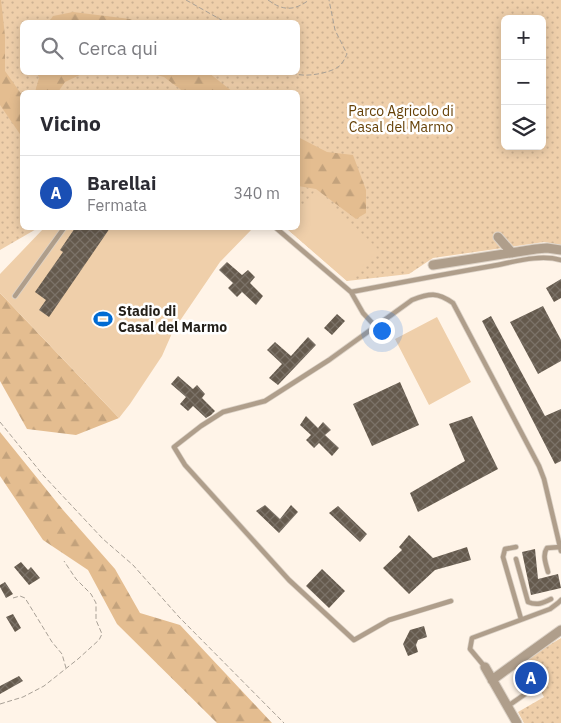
<!DOCTYPE html>
<html lang="it">
<head>
<meta charset="utf-8">
<style>
	:root { --surface:#fff; --page:#f7f7f7; --text:#2b2b33; --muted:#7c7c81; --line:#e1e1e2; --accent:#b45309 }
	body { margin:0; font-family:"IBM Plex Sans",sans-serif; background:var(--page); color:var(--text) }
	.controls { position:absolute; right:15px; top:15px; display:grid; overflow:hidden; border-radius:8px; box-shadow:0 2px 12px #0003 }
	.controls button { width:45px; height:45px; display:grid; place-items:center; padding:0; border:0; border-bottom:1px solid var(--line); background:var(--surface); color:var(--text); font:25px sans-serif }
	.you { position:absolute; left:381px; top:330px; width:18px; height:18px; margin:-12px; border:4px solid #fff; border-radius:50%; background:#1a73e8; box-shadow:0 0 0 8px #1a73e833 }
	.badge { display:grid; place-items:center; width:32px; height:32px; border-radius:50%; background:var(--accent); color:#fff; font-size:16px; font-weight:700 }
	.pin { position:absolute; translate:-50% -50%; border:2px solid #fff; box-shadow:0 1px 5px #0006 }
	.list { margin:0; padding:0; list-style:none }
	h2 { display:flex; justify-content:space-between; align-items:center; height:65px; margin:0; padding:0 20px; font-size:21px }
	h2 small { font-size:16px; font-weight:400; color:var(--muted) }
	.list li { display:grid; grid-template-columns:32px 1fr auto; gap:15px; align-items:center; box-sizing:border-box; height:75px; padding:0 20px; border-top:1px solid var(--line) }
	.list b { display:block; font-size:19px; white-space:nowrap }
	.list p { margin:0; font-size:16px; white-space:nowrap; color:var(--muted) }
	.list em { font-size:16px; font-style:normal; color:var(--muted) }
	.icon { flex:none; width:28px; height:28px; fill:none; stroke:currentColor; stroke-width:2; stroke-linecap:round; stroke-linejoin:round }
	.map { position:relative; flex:none; width:561px; height:723px; overflow:hidden }
	.search { position:absolute; background:var(--surface); box-shadow:0 2px 12px #0003; left:20px; top:20px; width:280px; height:55px; display:flex; align-items:center; gap:12px; box-sizing:border-box; padding:0 18px; border-radius:8px; color:var(--muted); font-size:19px }
	.panel { position:absolute; background:var(--surface); box-shadow:0 2px 12px #0003; left:20px; top:90px; width:280px; height:140px; border-radius:8px }
	.map>svg:first-child { display:block }
	.grass { fill:url(#grass-dots); fill-rule:evenodd }
	.forest { fill:url(#forest-firs) }
	.pitch { fill:#efcfaa }
	.building { fill:url(#building-cross-hatch) }
	.lines { fill:none; stroke-linecap:round; stroke-linejoin:round }
	.lane-casing { stroke:#dcd2c7; stroke-width:6 }
	.street-casing { stroke:#dcd2c7; stroke-width:11 }
	.path { stroke:#a8a096; stroke-width:1; stroke-dasharray:5 2.5; stroke-linecap:butt }
	.lane { stroke:#af9e8b; stroke-width:4.5 }
	.street { stroke:#af9e8b; stroke-width:9 }
	.labels { text-anchor:middle; dominant-baseline:central; stroke-width:5; stroke-linejoin:round; paint-order:stroke }
	.park-label { font-size:14px; fill:#664107; stroke:#fff }
	.poi-label { font-size:14px; font-weight:bold; fill:#231f19; stroke:#fff; text-anchor:start }
</style>
</head>
<body>
<div class="map">
<svg width="561" height="723" viewBox="0 0 561 723">
	<defs>
		<pattern id="grass-dots" width="8" height="8" patternUnits="userSpaceOnUse" patternTransform="scale(1.25)"><rect width="8" height="8" fill="#efcfaa"/><path d="M2 2h.1M6 6h.1" fill="none" stroke="#cdb192" stroke-width="1.8" stroke-linecap="round"/></pattern>
		<pattern id="forest-firs" width="22" height="20" patternUnits="userSpaceOnUse" patternTransform="scale(1.25)"><rect width="22" height="20" fill="#e4bd90"/><path d="M5 1l3.5 6h-7zM16 11l3.5 6h-7z" fill="#c3a27c"/></pattern>
		<pattern id="building-cross-hatch" width="8" height="8" patternUnits="userSpaceOnUse" patternTransform="scale(1.25)"><rect width="8" height="8" fill="#655a4d"/><path d="M0 0l8 8M0 8l8-8" fill="none" stroke="#7b7268"/></pattern>
	</defs>
	<rect width="100%" height="100%" fill="#fff4e8"/>
	<path class="grass" d="M 0,0 L 561,0 L 561,245 L 544,242 L 433,258 L 409,274 L 347,281 L 286,228 L 298,228 L 298,92 L 22,92 L 22,228 L 38,228 L 0,250 ZM 505,19 L 542,19 L 542,146 L 505,146 ZM 22,22 L 298,22 L 298,72 L 22,72 Z
		M 561,638 L 561,723 L 524,723 L 518,712 L 544,697 L 523,661 Z"/>
	<path class="forest" d="M 0,0 L 1,0 L 5,36 L 5,71 L 22,95 L 22,137 L 0,105 Z
		M 73,12 L 130,19 L 136,22 L 49,22 L 53,16 Z
		M 37,73 L 37,72 L 84,73 L 65,82 L 58,92 L 35,92 L 39,78 Z
		M 150,73 L 209,73 L 233,92 L 184,92 L 164,77 Z
		M 298,137 L 327,152 L 353,155 L 366,190 L 366,213 L 356,219 L 316,189 L 298,186 Z
		M 0,293 L 119,418 L 76,435 L 27,429 L 0,381 Z
		M 0,432 L 63,510 L 115,569 L 140,613 L 180,625 L 272,723 L 217,723 L 117,624 L 88,570 L 43,540 L 0,476 Z"/>
	<path class="pitch" d="M 314,192 L 351,223 L 379,250 L 347,281 L 286,228 L 298,228 L 298,212 Z
		M 44,228 L 253,228 L 220,262 L 173,331 L 162,356 L 130,404 L 119,418 L 0,293 L 0,274 Z
		M 437,317 L 471,382 L 429,405 L 395,339 Z"/>
	<path class="building" d="M 75,228 L 77,230 L 79,228 L 110,228 L 49,317 L 39,310 L 46,300 L 35,292 L 63,252 L 60,250 Z
		M 227,262 L 242,275 L 248,270 L 255,277 L 250,283 L 263,296 L 256,305 L 242,292 L 237,297 L 228,288 L 233,283 L 219,270 Z
		M 561,279 L 561,298 L 554,302 L 546,288 Z
		M 543,306 L 561,340 L 561,361 L 538,374 L 510,322 Z
		M 337,314 L 345,321 L 332,335 L 324,328 Z
		M 491,316 L 545,416 L 561,409 L 561,461 L 555,464 L 482,321 Z
		M 308,337 L 316,345 L 278,385 L 269,378 L 282,364 L 267,350 L 275,342 L 291,356 Z
		M 178,376 L 193,389 L 197,385 L 205,394 L 202,398 L 215,411 L 211,415 L 206,418 L 193,406 L 188,411 L 180,404 L 186,397 L 171,384 Z
		M 400,382 L 419,425 L 372,446 L 353,404 Z
		M 306,416 L 318,428 L 323,422 L 331,430 L 325,435 L 339,448 L 332,456 L 319,443 L 314,448 L 306,440 L 311,435 L 300,425 Z
		M 472,416 L 498,469 L 418,512 L 410,493 L 465,461 L 449,424 Z
		M 265,505 L 280,519 L 291,505 L 298,512 L 279,533 L 256,511 Z
		M 338,506 L 367,534 L 360,542 L 329,513 Z
		M 409,535 L 433,558 L 467,547 L 471,560 L 435,570 L 409,594 L 383,568 L 402,550 L 399,547 Z
		M 535,549 L 538,579 L 558,574 L 561,588 L 531,595 L 522,552 Z
		M 21,562 L 28,570 L 31,567 L 40,578 L 29,585 L 14,567 Z
		M 322,569 L 345,591 L 329,608 L 306,586 Z
		M 5,582 L 13,594 L 6,598 L 0,587 L 0,585 Z
		M 13,614 L 21,628 L 15,632 L 6,617 Z
		M 424,626 L 427,637 L 418,640 L 416,645 L 418,652 L 408,656 L 403,644 L 410,630 Z
		M 19,676 L 23,681 L 0,694 L 0,686 Z"/>
	<g class="lines">
		<g class="lane-casing">
			<path id="lane" d="M 276,228 L 351,292 C 398,283 445,274 492,266 C 514,262 539,254 561,260
				M 351,292 L 363,313 L 375,326
				M 15,296 L 64,228
				M 516,547 L 505,549 L 503,557 L 521,619
				M 516,559 L 528,602 C 537,606 543,603 551,599
				M 548,572 C 546,564 542,555 547,548 L 560,547
				M 451,601 L 389,620 L 354,640 L 289,580 L 185,465 L 174,447 L 201,426 L 223,412 L 265,401 L 329,360 L 412,300 C 430,293 437,292 453,303 L 539,466 L 544,479 L 561,551
				M 485,667 L 470,649 L 472,638 L 550,609 L 558,603 L 561,600
				M 508,706 L 531,690 L 514,664"/>
		</g>
		<g class="street-casing">
			<path id="street" d="M 498,237 L 512,253
				M 433,265 L 536,249 L 547,248 L 561,250
				M 485,667 L 517,723
				M 492,680 L 529,653 L 561,630"/>
		</g>
		<path class="path" d="M 186,0 L 225,22
			M 268,0 C 283,11 294,11 309,0
			M 292,72 C 301,79 330,73 338,67 C 342,65 345,58 347,54 L 335,30 L 329,0
			M 0,422 L 43,475 L 103,539 L 133,565 L 179,617 L 284,723
			M 13,598 L 20,596 L 25,598 L 52,642 L 62,654 L 66,668
			M 0,704 L 23,697 L 44,686 L 78,659 L 99,640 L 102,634 L 96,620 L 96,603 L 91,594 L 76,579 L 64,561"/>
		<use href="#lane" class="lane"/>
		<use href="#street" class="street"/>
	</g>
	<defs>
		<g id="stadium-bare" transform="scale(1.5)"><path d="M0-5a6.5 5 0 1 0 0 10a6.5 5 0 1 0 0-10ZM-3.5-1.8h7v3.6h-7Z" fill="#006bd3" stroke="#fff" stroke-width="2.5" paint-order="stroke"/></g>
	</defs>
	<g fill-rule="evenodd">
		<use href="#stadium-bare" x="103" y="319"/>
	</g>
	<g class="labels">
		<g class="park-label">
			<text x="401" y="111">Parco Agricolo di<tspan x="401" dy="16">Casal del Marmo</tspan></text>
		</g>
		<g class="poi-label">
			<text x="118" y="311">Stadio di<tspan x="118" dy="16">Casal del Marmo</tspan></text>
		</g>
	</g>
</svg>
<div class="controls">
<button>+</button>
<button>−</button>
<button><svg class="icon" aria-label="layers" viewBox="0 0 24 24"><path d="M12 4l9 5-9 5-9-5zM3 14l9 5 9-5"/></svg></button>
</div>
<div class="you"></div>
<div class="pin badge" style="left:531px;top:678px;background:#1a4fb4">A</div>
<div class="search"><svg class="icon" aria-label="search" viewBox="0 0 24 24"><circle cx="10" cy="10" r="6"/><path d="M15 15l6 6"/></svg>Cerca qui</div>
<section class="panel">
<h2>Vicino<small></small></h2>
<ul class="list">
<li><span class="badge" style="background:#1a4fb4">A</span><div><b>Barellai</b><p>Fermata</p></div><em>340 m</em></li>
</ul>
</section>
</div>
</body>
</html>
